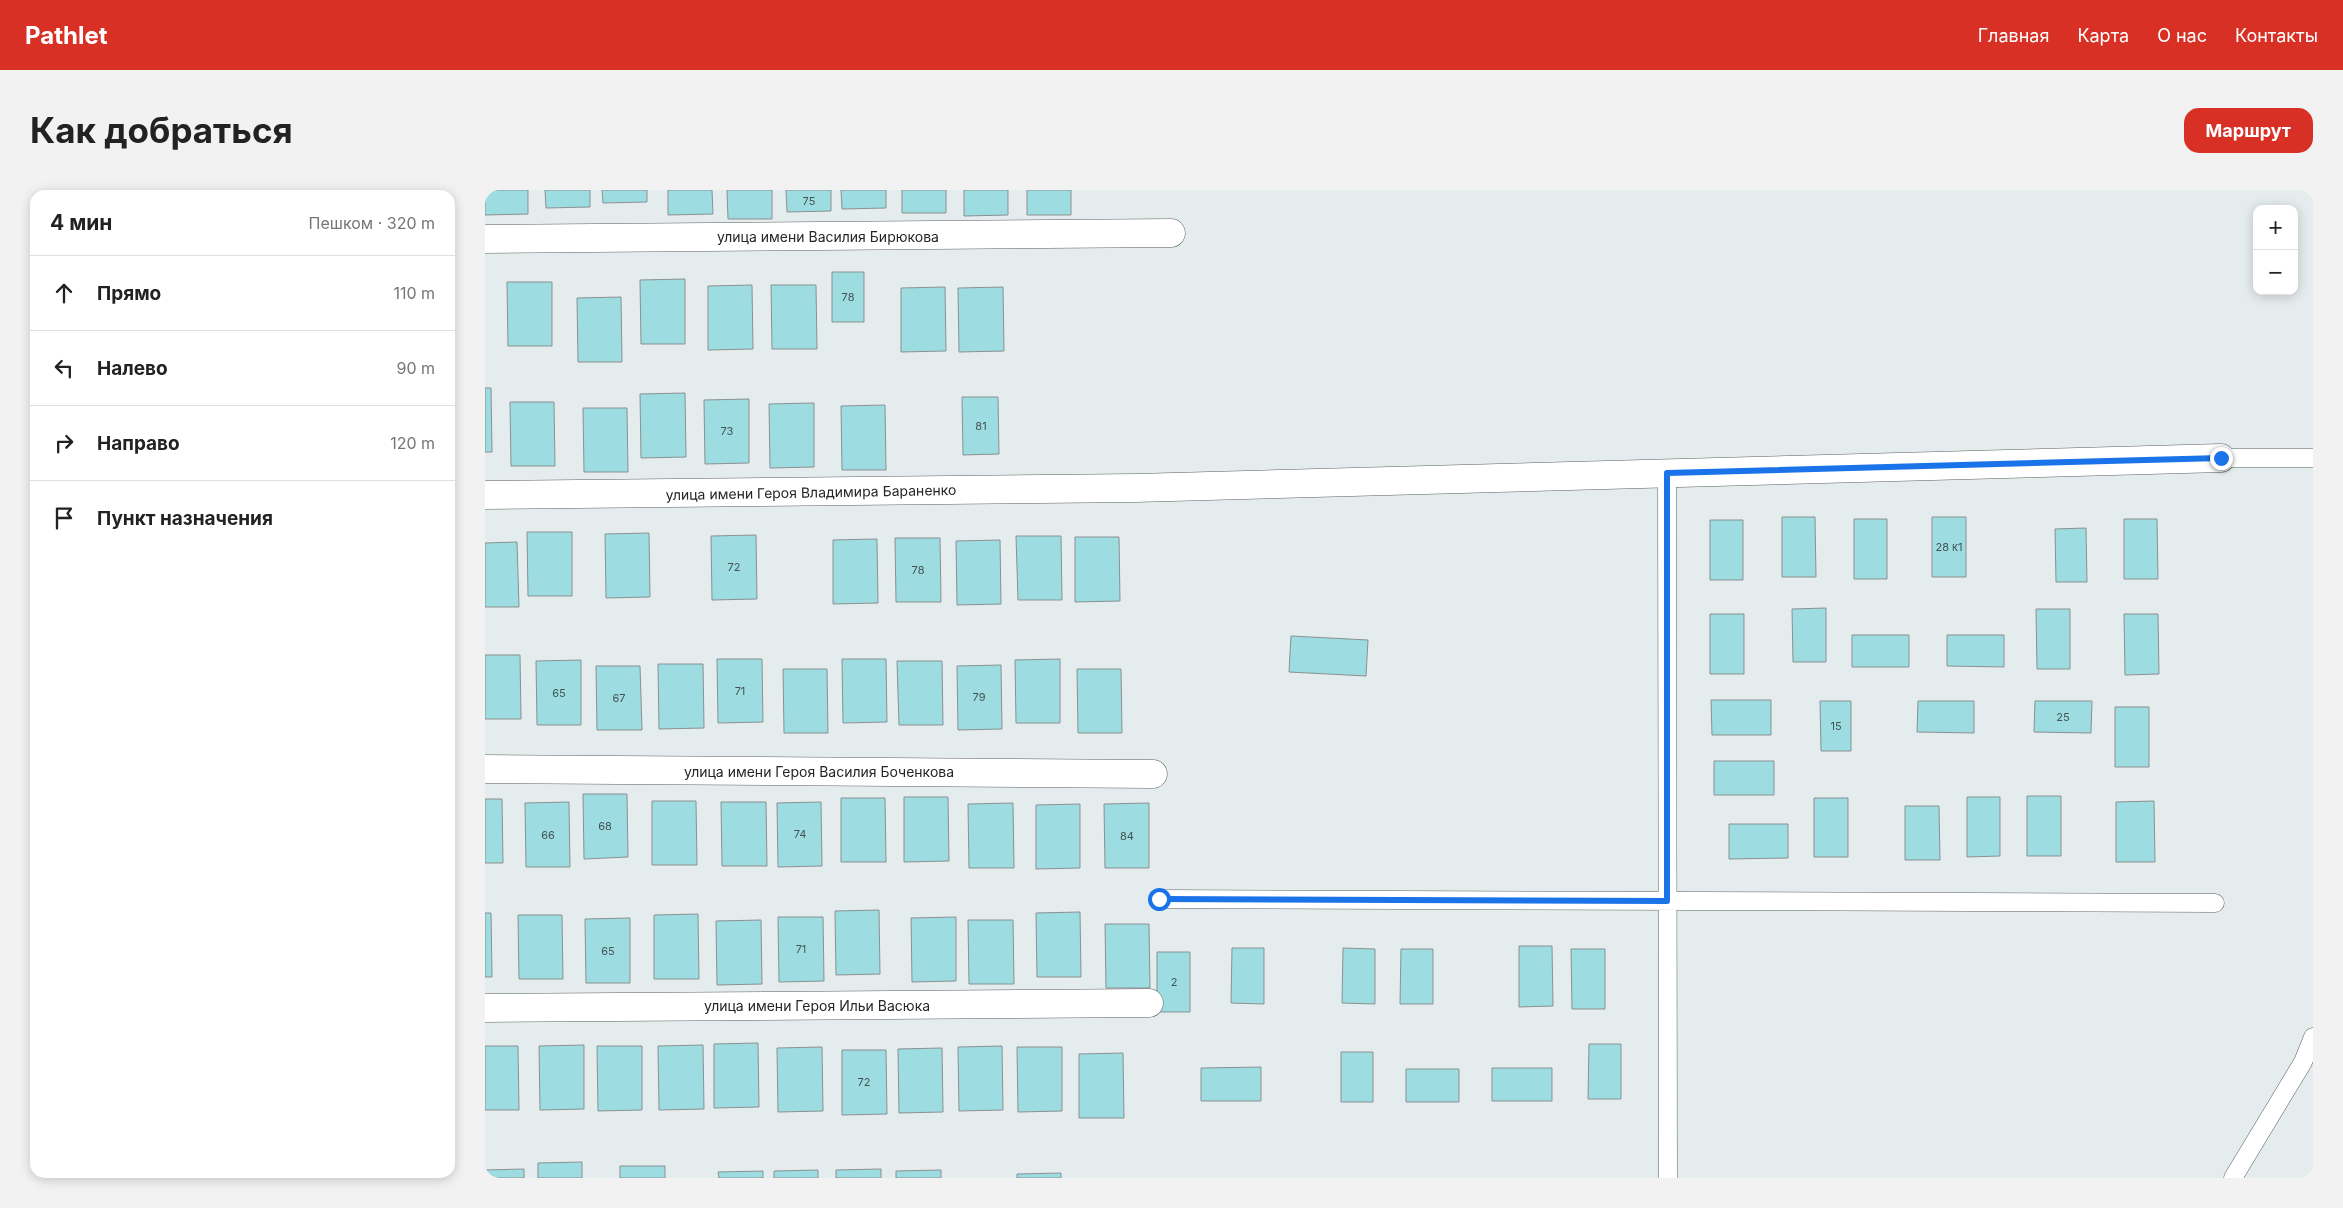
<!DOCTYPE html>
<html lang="ru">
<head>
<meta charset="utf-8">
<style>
	:root { --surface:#fff; --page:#f2f2f2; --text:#222; --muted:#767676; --line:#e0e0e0; --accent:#d93025 }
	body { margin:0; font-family:Inter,sans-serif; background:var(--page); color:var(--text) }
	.controls { position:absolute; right:15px; top:15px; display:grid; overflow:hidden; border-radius:10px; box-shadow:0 2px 12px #0003 }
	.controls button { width:45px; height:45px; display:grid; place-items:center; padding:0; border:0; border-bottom:1px solid var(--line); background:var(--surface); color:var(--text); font:25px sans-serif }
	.stop { position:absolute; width:15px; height:15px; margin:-11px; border:4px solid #1a73e8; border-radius:50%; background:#fff }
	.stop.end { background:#1a73e8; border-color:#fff; box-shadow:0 1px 5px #0008 }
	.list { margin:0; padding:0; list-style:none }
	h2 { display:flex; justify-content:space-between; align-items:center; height:65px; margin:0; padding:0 20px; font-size:21px }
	h2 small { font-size:16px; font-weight:400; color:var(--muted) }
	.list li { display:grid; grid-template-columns:32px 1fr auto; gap:15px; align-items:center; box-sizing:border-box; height:75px; padding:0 20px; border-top:1px solid var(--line) }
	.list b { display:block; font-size:19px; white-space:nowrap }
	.list em { font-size:16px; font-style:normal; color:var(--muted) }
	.icon { flex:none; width:28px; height:28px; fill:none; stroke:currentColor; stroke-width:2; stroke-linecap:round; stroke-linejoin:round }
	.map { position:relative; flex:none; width:1828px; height:988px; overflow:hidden; border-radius:15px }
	header { display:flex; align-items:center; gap:30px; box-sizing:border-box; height:70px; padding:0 25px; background:var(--accent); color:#fff }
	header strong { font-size:24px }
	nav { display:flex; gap:28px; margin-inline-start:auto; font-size:18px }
	.intro { display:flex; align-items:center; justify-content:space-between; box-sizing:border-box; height:120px; padding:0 30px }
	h1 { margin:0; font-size:35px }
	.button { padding:12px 22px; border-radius:15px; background:var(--accent); color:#fff; font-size:18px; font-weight:700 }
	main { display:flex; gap:30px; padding:0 30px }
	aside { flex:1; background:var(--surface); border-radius:15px; box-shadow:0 2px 12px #0003 }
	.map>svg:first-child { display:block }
	.building { fill:#9ddce0; stroke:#8a9192 }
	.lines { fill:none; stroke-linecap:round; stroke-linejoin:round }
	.lane-casing { stroke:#5b6262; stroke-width:19 }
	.street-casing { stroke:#5b6262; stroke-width:29 }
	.lane { stroke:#fff; stroke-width:18 }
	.street { stroke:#fff; stroke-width:28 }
	.route { stroke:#1a73e8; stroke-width:6 }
	.labels { text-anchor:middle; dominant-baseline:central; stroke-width:5; stroke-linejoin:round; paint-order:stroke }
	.number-label { font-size:11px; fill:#425454 }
	.street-label { font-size:14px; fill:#232626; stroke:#fff }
</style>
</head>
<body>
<header>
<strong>Pathlet</strong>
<nav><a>Главная</a><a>Карта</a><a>О нас</a><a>Контакты</a></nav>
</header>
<div class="intro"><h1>Как добраться</h1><a class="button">Маршрут</a></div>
<main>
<aside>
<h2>4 мин<small>Пешком · 320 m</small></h2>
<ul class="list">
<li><svg class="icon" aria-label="ahead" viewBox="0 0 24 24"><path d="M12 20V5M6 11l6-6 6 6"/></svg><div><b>Прямо</b></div><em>110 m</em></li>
<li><svg class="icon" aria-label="left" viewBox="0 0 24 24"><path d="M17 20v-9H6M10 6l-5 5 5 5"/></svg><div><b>Налево</b></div><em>90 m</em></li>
<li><svg class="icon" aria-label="right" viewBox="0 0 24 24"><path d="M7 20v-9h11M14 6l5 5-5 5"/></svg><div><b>Направо</b></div><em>120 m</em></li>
<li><svg class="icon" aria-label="arrive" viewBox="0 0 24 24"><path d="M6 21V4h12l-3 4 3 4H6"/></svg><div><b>Пункт назначения</b></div></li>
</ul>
</aside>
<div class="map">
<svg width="1828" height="988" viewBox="0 0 1828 988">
	<rect width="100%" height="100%" fill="#e5eced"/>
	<path class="building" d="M 0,0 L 43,0 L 43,24 L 0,25 Z
		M 60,0 L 105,0 L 105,17 L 61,18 Z
		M 117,0 L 162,0 L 162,12 L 118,13 Z
		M 183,0 L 227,0 L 228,24 L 183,25 Z
		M 242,0 L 287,0 L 287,29 L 243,29 Z
		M 301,0 L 346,0 L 346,21 L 302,22 Z
		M 356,0 L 401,0 L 401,18 L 357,19 Z
		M 417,0 L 461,0 L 461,23 L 417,23 Z
		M 479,0 L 523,0 L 523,25 L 479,26 Z
		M 542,0 L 586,0 L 586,25 L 542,25 Z
		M 347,82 L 379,82 L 379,132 L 347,132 Z
		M 200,89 L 200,154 L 156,154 L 155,90 Z
		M 22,92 L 67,92 L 67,156 L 23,156 Z
		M 267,95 L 268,159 L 223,160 L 223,96 Z
		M 286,95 L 331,95 L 332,159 L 287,159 Z
		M 460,97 L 461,161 L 416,162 L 416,98 Z
		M 518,97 L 519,161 L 474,162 L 473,98 Z
		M 136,107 L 137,172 L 93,172 L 92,108 Z
		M 0,198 L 6,198 L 7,262 L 0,262 Z
		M 200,203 L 201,267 L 156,268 L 155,204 Z
		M 477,207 L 513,207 L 514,264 L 478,265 Z
		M 264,209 L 264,273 L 220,274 L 219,210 Z
		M 25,212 L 69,212 L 70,276 L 26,276 Z
		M 329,213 L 329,277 L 285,278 L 284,214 Z
		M 400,215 L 401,280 L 357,280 L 356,216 Z
		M 98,218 L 142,218 L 143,282 L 99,282 Z
		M 1297,327 L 1330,327 L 1331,387 L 1297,387 Z
		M 1447,327 L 1481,327 L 1481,387 L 1447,387 Z
		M 1369,329 L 1402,329 L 1402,389 L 1369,389 Z
		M 1639,329 L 1672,329 L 1673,389 L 1639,389 Z
		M 1225,330 L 1258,330 L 1258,390 L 1225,390 Z
		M 1601,338 L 1602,392 L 1571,392 L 1570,339 Z
		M 42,342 L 87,342 L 87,406 L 43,406 Z
		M 164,343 L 165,407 L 121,408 L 120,344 Z
		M 271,345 L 272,409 L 227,410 L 226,346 Z
		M 531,346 L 576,346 L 577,410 L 533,410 Z
		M 590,347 L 634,347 L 635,411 L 590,412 Z
		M 410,348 L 455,348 L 456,412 L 411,412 Z
		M 392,349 L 393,413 L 348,414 L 348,350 Z
		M 515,350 L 516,414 L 472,415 L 471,351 Z
		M 32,352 L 34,417 L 0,417 L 0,353 Z
		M 1341,418 L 1341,472 L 1308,472 L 1307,419 Z
		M 1551,419 L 1585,419 L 1585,479 L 1552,479 Z
		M 1225,424 L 1259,424 L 1259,484 L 1225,484 Z
		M 1639,424 L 1673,424 L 1674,484 L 1640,485 Z
		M 1367,445 L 1424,445 L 1424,477 L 1367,477 Z
		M 1462,445 L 1519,445 L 1519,477 L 1462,476 Z
		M 806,446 L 883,450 L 881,486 L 804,482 Z
		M 0,465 L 35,465 L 36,529 L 0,529 Z
		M 232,469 L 277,469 L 278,532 L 233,533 Z
		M 357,469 L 401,469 L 402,532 L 358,533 Z
		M 575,469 L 575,533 L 531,533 L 530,470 Z
		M 96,470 L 96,535 L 52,535 L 51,471 Z
		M 412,471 L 457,471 L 458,535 L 414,535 Z
		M 173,474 L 218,474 L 219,538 L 174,539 Z
		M 516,475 L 517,539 L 473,540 L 472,476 Z
		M 111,476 L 155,476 L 157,540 L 112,540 Z
		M 298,479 L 342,479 L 343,543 L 299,543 Z
		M 592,479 L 636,479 L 637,543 L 593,543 Z
		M 1226,510 L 1286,510 L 1286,545 L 1227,545 Z
		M 1335,511 L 1366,511 L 1366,561 L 1336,561 Z
		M 1433,511 L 1489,511 L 1489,543 L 1432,542 Z
		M 1550,511 L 1607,511 L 1606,543 L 1549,542 Z
		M 1630,517 L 1664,517 L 1664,577 L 1630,577 Z
		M 1229,571 L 1289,571 L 1289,605 L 1229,605 Z
		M 98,604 L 142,604 L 143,667 L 99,669 Z
		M 1542,606 L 1576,606 L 1576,666 L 1542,666 Z
		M 419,607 L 463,607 L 464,671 L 419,672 Z
		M 1482,607 L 1515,607 L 1515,666 L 1482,667 Z
		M 356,608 L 400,608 L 401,672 L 356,672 Z
		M 1329,608 L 1363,608 L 1363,667 L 1329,667 Z
		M 0,609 L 17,609 L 18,673 L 0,673 Z
		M 167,611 L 211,611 L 212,675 L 167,675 Z
		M 1669,611 L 1670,672 L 1631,672 L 1631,612 Z
		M 84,612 L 85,677 L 41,677 L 40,613 Z
		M 236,612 L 281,612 L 282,676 L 237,676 Z
		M 336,612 L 337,676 L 293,677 L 292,613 Z
		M 528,613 L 529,678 L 484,678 L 483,614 Z
		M 664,613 L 664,678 L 620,678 L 619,614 Z
		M 595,614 L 595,678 L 551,679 L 551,615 Z
		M 1420,616 L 1454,616 L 1455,670 L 1420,670 Z
		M 1244,634 L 1303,634 L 1303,668 L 1244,669 Z
		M 394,720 L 395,784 L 351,785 L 350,721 Z
		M 595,722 L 596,787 L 552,787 L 551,723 Z
		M 0,723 L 6,723 L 7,787 L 0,787 Z
		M 213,724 L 214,789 L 169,789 L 169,725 Z
		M 33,725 L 77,725 L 78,789 L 34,789 Z
		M 293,727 L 338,727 L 339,791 L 294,792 Z
		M 471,727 L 471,791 L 427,792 L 426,728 Z
		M 145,728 L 145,793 L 101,793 L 100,729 Z
		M 276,730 L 277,794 L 232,795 L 231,731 Z
		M 483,730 L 528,730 L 529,794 L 484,794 Z
		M 620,734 L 664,734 L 665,798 L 621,798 Z
		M 1034,756 L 1067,756 L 1068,816 L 1034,817 Z
		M 747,758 L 779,758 L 779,814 L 746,813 Z
		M 858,758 L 890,759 L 890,814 L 857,813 Z
		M 916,759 L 948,759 L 948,814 L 915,814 Z
		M 1086,759 L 1120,759 L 1120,819 L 1087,819 Z
		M 672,762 L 705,762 L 705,822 L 672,822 Z
		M 273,853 L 274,917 L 229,918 L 229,854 Z
		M 1104,854 L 1136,854 L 1136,909 L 1103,909 Z
		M 99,855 L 99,919 L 55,920 L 54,856 Z
		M 218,855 L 219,919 L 174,920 L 173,856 Z
		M 0,856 L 33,856 L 34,920 L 0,920 Z
		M 112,856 L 157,856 L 157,920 L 113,921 Z
		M 517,856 L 518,920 L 474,921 L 473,857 Z
		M 337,857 L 338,921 L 293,922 L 292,858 Z
		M 532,857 L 577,857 L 577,921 L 533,922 Z
		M 457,858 L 458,922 L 414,923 L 413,859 Z
		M 357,860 L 401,860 L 402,924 L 357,925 Z
		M 856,862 L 888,862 L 888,912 L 856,912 Z
		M 638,863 L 639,928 L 594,928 L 594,864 Z
		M 776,877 L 776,911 L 716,911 L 716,878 Z
		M 1007,878 L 1067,878 L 1067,911 L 1007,911 Z
		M 921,879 L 974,879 L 974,912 L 921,912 Z
		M 97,972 L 97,988 L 53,988 L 53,973 Z
		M 135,976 L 180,976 L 180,988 L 135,988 Z
		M 39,979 L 39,988 L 0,988 L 0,980 Z
		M 396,979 L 396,988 L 351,988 L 351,980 Z
		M 333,980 L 333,988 L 289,988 L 289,981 Z
		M 456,980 L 456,988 L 411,988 L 411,981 Z
		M 278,981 L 278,988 L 234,988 L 233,982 Z
		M 576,983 L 576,988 L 532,988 L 532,984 Z"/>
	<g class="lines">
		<g class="lane-casing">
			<path id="lane" d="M 1736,268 L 1828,268
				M 1182,283 L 1183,988
				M 674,709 L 1730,713
				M 1748,988 L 1818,872 L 1828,847"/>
		</g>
		<g class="street-casing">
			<path id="street" d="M 0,49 L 686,43
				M 0,305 L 651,298 L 1736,268
				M 0,579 L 668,584
				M 0,818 L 664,813"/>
		</g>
		<use href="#lane" class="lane"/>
		<use href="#street" class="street"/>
	</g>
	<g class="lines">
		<path class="route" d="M 674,709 L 1182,711 L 1182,283 L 1736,268"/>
	</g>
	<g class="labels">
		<g class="number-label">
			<text x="324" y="11">75</text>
			<text x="363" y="107">78</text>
			<text x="496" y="236">81</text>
			<text x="242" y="241">73</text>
			<text x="1464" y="357">28 к1</text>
			<text x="249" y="377">72</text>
			<text x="433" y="380">78</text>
			<text x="255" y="501">71</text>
			<text x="74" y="503">65</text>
			<text x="494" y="507">79</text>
			<text x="134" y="508">67</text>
			<text x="1578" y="527">25</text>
			<text x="1351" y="536">15</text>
			<text x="120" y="636">68</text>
			<text x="315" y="644">74</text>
			<text x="63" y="645">66</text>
			<text x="642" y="646">84</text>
			<text x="316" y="759">71</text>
			<text x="123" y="761">65</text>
			<text x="689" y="792">2</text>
			<text x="379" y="892">72</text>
		</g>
		<g class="street-label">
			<text x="343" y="46">улица имени Василия Бирюкова</text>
			<text transform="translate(326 302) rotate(-1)">улица имени Героя Владимира Бараненко</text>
			<text x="334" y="581">улица имени Героя Василия Боченкова</text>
			<text x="332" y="815">улица имени Героя Ильи Васюка</text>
		</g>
	</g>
</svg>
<div class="controls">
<button>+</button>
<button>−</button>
</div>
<div class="stop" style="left:674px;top:709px"></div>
<div class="stop end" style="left:1736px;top:268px"></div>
</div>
</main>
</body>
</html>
